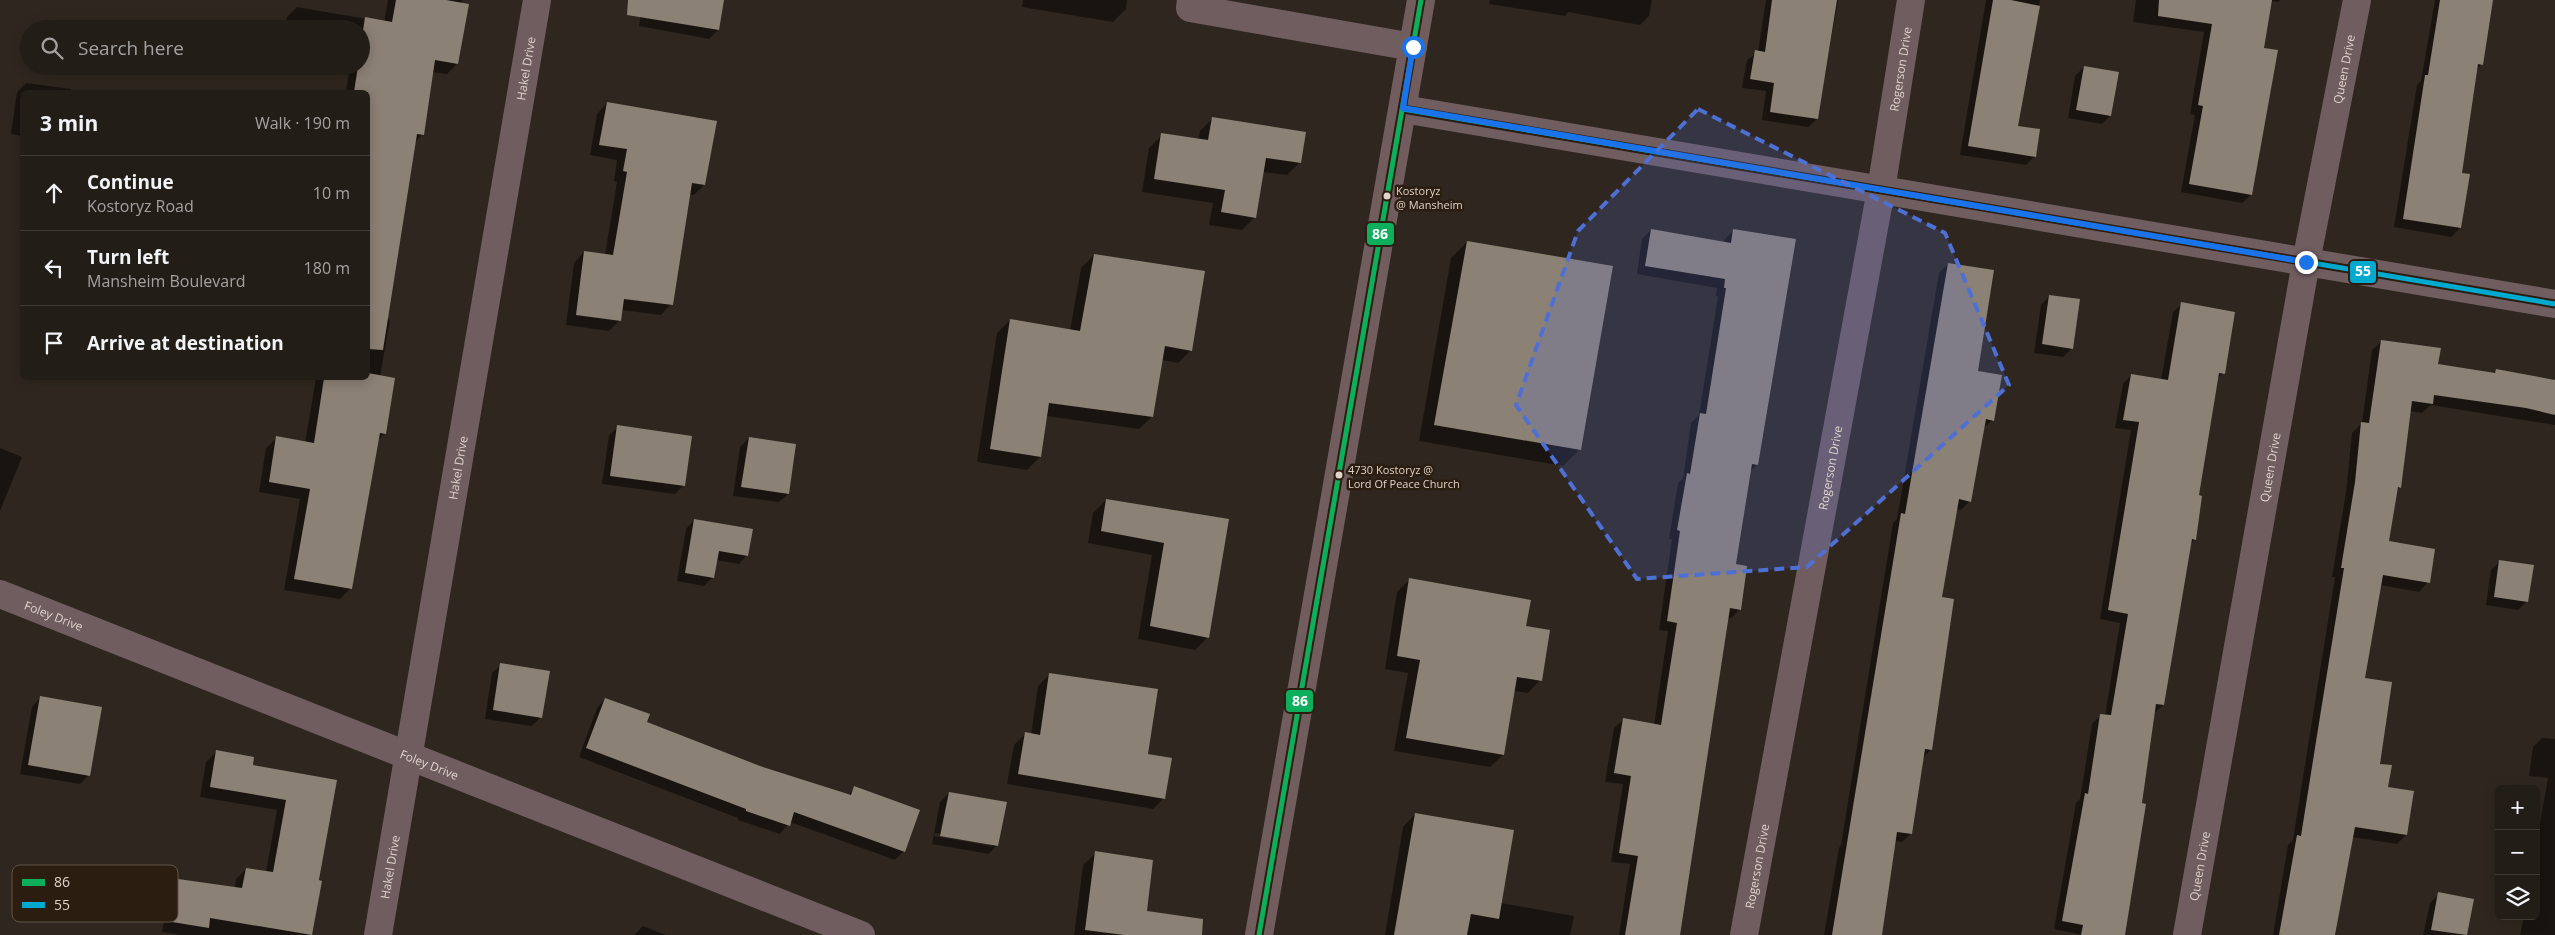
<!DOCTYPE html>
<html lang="en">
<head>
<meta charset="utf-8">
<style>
	:root { --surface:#231d17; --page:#2b2620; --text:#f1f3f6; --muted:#a3a2a1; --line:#403b36 }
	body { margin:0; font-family:"Open Sans",sans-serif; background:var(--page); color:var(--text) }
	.controls { position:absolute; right:15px; bottom:15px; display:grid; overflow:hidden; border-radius:8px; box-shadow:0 2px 12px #0003 }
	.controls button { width:45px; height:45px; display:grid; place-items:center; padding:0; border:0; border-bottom:1px solid var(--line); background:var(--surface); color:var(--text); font:25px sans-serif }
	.stop { position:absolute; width:15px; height:15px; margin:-11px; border:4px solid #1a73e8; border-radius:50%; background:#fff }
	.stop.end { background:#1a73e8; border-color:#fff; box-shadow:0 1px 5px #0008 }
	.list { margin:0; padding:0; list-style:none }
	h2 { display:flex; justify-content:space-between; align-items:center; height:65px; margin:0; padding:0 20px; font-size:21px }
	h2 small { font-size:16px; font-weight:400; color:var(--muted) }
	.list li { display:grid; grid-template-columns:32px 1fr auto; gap:15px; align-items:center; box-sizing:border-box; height:75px; padding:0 20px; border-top:1px solid var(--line) }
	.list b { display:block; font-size:19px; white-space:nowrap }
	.list p { margin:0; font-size:16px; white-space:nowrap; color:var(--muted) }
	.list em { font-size:16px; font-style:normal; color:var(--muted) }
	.icon { flex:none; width:28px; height:28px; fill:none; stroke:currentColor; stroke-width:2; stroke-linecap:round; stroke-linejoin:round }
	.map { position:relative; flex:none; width:2555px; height:935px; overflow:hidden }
	.search { position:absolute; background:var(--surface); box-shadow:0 2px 12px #0003; left:20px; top:20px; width:350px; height:55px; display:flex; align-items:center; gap:12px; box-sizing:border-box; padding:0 18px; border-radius:28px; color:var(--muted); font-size:19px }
	.panel { position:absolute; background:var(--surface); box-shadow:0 2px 12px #0003; left:20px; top:90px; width:350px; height:290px; border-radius:8px }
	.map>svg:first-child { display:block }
	.shadow { fill:#0007; fill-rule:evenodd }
	.building { fill:#8c8175 }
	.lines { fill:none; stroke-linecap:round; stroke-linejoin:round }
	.minor { stroke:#705d60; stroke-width:28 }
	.major { stroke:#715d5d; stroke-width:28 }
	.bus-1-casing { stroke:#2b1d0f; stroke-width:9 }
	.bus-2-casing { stroke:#2b1d0f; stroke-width:9 }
	.bus-1 { stroke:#0daf5c; stroke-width:5 }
	.bus-2 { stroke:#00a9ce; stroke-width:5 }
	.route { stroke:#1a73e8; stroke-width:6 }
	.marked { fill:#4e70d5; fill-opacity:0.2; stroke:#4e70d5; stroke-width:4; stroke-dasharray:10 6; stroke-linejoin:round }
	.bus-dot { fill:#dfd4cc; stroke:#2b1d0f; stroke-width:2 }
	.labels { text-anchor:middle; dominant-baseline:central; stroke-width:5; stroke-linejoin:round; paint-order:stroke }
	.bus-label { font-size:11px; fill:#dfd4cc; stroke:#2b1d0f; text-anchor:start }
	.street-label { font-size:12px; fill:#dfd4cc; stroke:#2b1d0f }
	.key { fill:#2b1d0f; stroke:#615448; stroke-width:1 }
	.key-label { font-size:14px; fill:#dfd4cc }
	.line-badge { stroke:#2b1d0f; stroke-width:2 }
	.badge-label { font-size:14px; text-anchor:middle; font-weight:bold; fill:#fff }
</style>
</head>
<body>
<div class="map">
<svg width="2555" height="935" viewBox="0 0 2555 935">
	<rect width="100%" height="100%" fill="#2f271f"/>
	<path class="shadow" d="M 388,0 L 462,0 L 457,64 L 447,74 L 432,72 L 423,134 L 414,143 L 387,319 L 390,320 L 380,377 L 394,379 L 384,434 L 377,441 L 351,588 L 340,599 L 284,590 L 300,499 L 259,492 L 266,448 L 277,438 L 305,443 L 316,378 L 368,378 L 368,92 L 346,92 L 350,66 L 361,66 L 361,29 L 285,29 L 287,17 L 297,7 L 384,22 Z
		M 643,0 L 723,0 L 718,30 L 709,39 L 639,26 Z
		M 1023,0 L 1127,0 L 1126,9 L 1113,22 L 1022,7 Z
		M 1490,0 L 1652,0 L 1649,16 L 1640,25 L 1568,12 L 1565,16 L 1489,4 Z
		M 1766,0 L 1838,0 L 1817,119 L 1808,127 L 1762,120 L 1766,91 L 1742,88 L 1747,60 L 1758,52 Z
		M 1986,0 L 2040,0 L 2017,127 L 2035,156 L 2026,165 L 1960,155 Z
		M 2136,0 L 2281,0 L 2278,2 L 2271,1 L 2263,49 L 2251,195 L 2242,203 L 2181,192 L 2195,115 L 2190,114 L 2204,32 L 2133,22 Z
		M 2435,0 L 2491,0 L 2482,64 L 2476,70 L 2461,174 L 2460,228 L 2451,237 L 2394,227 L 2417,85 L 2421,81 Z
		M 2084,67 L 2110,116 L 2102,124 L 2068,118 L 2075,76 Z
		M 26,83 L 71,89 L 70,92 L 22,92 L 22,136 L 11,134 L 17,92 Z
		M 607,103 L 704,185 L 694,195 L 688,194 L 671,304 L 661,315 L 621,310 L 620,320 L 609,331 L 566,325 L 574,263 L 584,252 L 605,255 L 617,182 L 614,181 L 617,160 L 590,155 L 597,114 Z
		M 1213,118 L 1300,162 L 1287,175 L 1262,172 L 1255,217 L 1242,230 L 1209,225 L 1213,203 L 1142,192 L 1149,148 L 1162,135 L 1198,140 L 1200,131 Z
		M 1651,230 L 1724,243 L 1725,239 L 1734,230 L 1757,465 L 1749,472 L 1734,565 L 1739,610 L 1731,618 L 1727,618 L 1678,935 L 1619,935 L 1630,864 L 1611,862 L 1623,784 L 1605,782 L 1614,728 L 1623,720 L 1654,725 L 1668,631 L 1659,630 L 1672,539 L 1669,539 L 1678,483 L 1683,479 L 1691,423 L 1699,415 L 1718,297 L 1716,296 L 1717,288 L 1637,274 L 1642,239 Z
		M 1467,242 L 1611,267 L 1579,450 L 1563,466 L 1419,441 L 1451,258 Z
		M 1094,255 L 1191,350 L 1178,363 L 1162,360 L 1152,417 L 1139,429 L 1046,416 L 1040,457 L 1027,470 L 977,462 L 997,333 L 1010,320 L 1070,331 L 1081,268 Z
		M 1948,264 L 1976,372 L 1993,420 L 1983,428 L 1970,501 L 1961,510 L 1956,509 L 1940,598 L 1931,750 L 1922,758 L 1911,834 L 1902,842 L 1894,841 L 1880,935 L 1824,935 L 1839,848 L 1841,845 L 1893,523 L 1897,519 L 1939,273 Z
		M 2049,296 L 2072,348 L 2063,357 L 2034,353 L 2041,305 Z
		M 2182,304 L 2223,373 L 2216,380 L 2197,496 L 2195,539 L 2190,545 L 2163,705 L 2154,713 L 2121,935 L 2083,935 L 2054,929 L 2076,803 L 2080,799 L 2092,724 L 2101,715 L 2105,716 L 2120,623 L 2100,619 L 2131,430 L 2115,428 L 2123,384 L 2131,375 L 2161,380 L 2173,312 Z
		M 2382,341 L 2437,365 L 2493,374 L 2496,371 L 2555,381 L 2555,425 L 2431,405 L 2422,413 L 2409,411 L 2400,487 L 2396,491 L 2388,542 L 2428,582 L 2419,592 L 2380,585 L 2364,679 L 2379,765 L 2406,835 L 2397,844 L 2352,837 L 2334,933 L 2337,935 L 2273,935 L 2288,845 L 2293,840 L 2335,577 L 2332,577 L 2346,492 L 2352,433 L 2362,423 L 2372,350 Z
		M 618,427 L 684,485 L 675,494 L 602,484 L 609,435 Z
		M 749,438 L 788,494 L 779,502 L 733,496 L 740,447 Z
		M 0,448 L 22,457 L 0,511 Z
		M 1106,500 L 1227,520 L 1208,637 L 1195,650 L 1138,639 L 1152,555 L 1088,543 L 1093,513 Z
		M 694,520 L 747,555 L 739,564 L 716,560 L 713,577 L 704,586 L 677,581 L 686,529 Z
		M 2500,561 L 2527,601 L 2518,610 L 2486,605 L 2491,570 Z
		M 1409,580 L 1525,627 L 1540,680 L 1528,693 L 1514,691 L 1503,755 L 1490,767 L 1394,751 L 1408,673 L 1385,669 L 1397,592 Z
		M 501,665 L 541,717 L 532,726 L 485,719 L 492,673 Z
		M 1049,675 L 1146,755 L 1164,798 L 1153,809 L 1007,784 L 1014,745 L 1025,734 L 1031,735 L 1038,686 Z
		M 40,698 L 89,775 L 80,784 L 20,774 L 32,707 Z
		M 605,699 L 645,723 L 760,767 L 848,795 L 855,788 L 904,851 L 895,860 L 790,822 L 780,834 L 738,820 L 738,818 L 579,757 L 597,708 Z
		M 2542,738 L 2555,739 L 2555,935 L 2520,935 L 2524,916 L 2536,916 L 2536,845 L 2548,778 L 2529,776 L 2533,747 Z
		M 216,752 L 251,766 L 335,781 L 311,935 L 181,935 L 162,932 L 169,891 L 179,880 L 235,888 L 236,879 L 246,869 L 266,872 L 277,810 L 200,797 L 206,762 Z
		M 949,793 L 997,845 L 989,854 L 932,844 L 940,802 ZM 935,833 L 992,844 L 992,846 L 934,836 Z
		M 1415,814 L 1501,903 L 1574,916 L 1570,935 L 1385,935 L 1403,827 Z
		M 1096,853 L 1146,912 L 1172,935 L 1074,935 L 1083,865 Z
		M 2439,894 L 2473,900 L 2466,935 L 2423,935 L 2430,903 Z
		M 643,926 L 666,935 L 634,935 Z"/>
	<path class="building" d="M 396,0 L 446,0 L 469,4 L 458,64 L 435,60 L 424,135 L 417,134 L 383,350 L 368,349 L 368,92 L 354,92 L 358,66 L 361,66 L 361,44 L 365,17 L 392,22 Z
		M 628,0 L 724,0 L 719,30 L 627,15 Z
		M 1772,0 L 1837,0 L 1818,119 L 1770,112 L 1774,83 L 1750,79 L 1755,50 L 1765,52 Z
		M 1993,0 L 2011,0 L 2040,6 L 2018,126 L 2040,129 L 2036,157 L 1968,146 Z
		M 2159,0 L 2272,0 L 2264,48 L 2278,50 L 2252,195 L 2189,184 L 2203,106 L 2198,105 L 2212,24 L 2158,16 Z
		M 2440,0 L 2493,0 L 2483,65 L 2478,64 L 2462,173 L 2470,174 L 2461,228 L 2403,219 L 2425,75 L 2428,75 Z
		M 2084,66 L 2119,72 L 2111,116 L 2076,110 Z
		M 607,102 L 717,121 L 705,185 L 692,183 L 673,305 L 624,299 L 621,321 L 576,315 L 584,251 L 613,255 L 627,172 L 623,171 L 627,149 L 599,145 Z
		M 1212,117 L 1306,132 L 1301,163 L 1266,158 L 1256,218 L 1221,212 L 1225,190 L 1154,179 L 1161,133 L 1208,140 Z
		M 1651,229 L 1731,243 L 1733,229 L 1796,239 L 1758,465 L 1752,464 L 1736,564 L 1747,566 L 1741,610 L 1730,608 L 1680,935 L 1625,935 L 1638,856 L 1619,853 L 1631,776 L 1614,773 L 1623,718 L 1661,725 L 1677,623 L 1667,621 L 1680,531 L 1677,530 L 1687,473 L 1690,474 L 1700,413 L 1706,414 L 1726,288 L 1724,288 L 1725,279 L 1645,266 Z
		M 1467,241 L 1613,266 L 1581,450 L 1434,425 Z
		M 1094,254 L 1205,271 L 1192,351 L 1165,346 L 1153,417 L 1049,403 L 1041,457 L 990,449 L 1010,319 L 1080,331 Z
		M 1948,263 L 1994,270 L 1978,371 L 2002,375 L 1994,421 L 1986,419 L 1971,502 L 1959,499 L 1942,597 L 1954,599 L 1932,750 L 1925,749 L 1912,834 L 1897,832 L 1882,935 L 1832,935 L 1901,513 L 1905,514 Z
		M 2049,295 L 2080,299 L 2073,349 L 2042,344 Z
		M 2181,302 L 2235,312 L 2225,374 L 2219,373 L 2199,495 L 2202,496 L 2196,540 L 2192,539 L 2164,705 L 2156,704 L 2142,803 L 2146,804 L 2125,935 L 2081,935 L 2083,925 L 2062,921 L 2085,793 L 2088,794 L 2100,714 L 2111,715 L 2128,614 L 2108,610 L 2139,422 L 2123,420 L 2131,374 L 2168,380 Z
		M 2381,340 L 2441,348 L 2438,364 L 2495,373 L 2496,369 L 2555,380 L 2555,415 L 2526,408 L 2434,395 L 2433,404 L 2412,401 L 2401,488 L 2398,487 L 2389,541 L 2435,549 L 2430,583 L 2383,575 L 2365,678 L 2392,682 L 2380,764 L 2392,765 L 2388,787 L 2414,791 L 2407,835 L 2355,827 L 2335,935 L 2279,935 L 2297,835 L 2301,836 L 2318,729 L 2344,568 L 2341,568 L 2355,482 L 2361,422 L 2369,423 Z
		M 368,373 L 395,378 L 386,434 L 380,433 L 352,589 L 294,579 L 310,489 L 269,482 L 276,436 L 314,443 L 324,378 L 368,378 Z
		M 617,425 L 692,436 L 685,486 L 610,476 Z
		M 749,437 L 796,444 L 789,494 L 741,487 Z
		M 1106,499 L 1229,519 L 1209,638 L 1150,626 L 1164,543 L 1101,531 Z
		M 694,519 L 753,529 L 748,556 L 719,551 L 714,578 L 685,573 Z
		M 2499,560 L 2534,565 L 2528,602 L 2494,597 Z
		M 1409,578 L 1531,600 L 1526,626 L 1550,630 L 1542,681 L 1517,677 L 1504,755 L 1406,738 L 1420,660 L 1397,656 Z
		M 500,663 L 550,671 L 542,718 L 493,710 Z
		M 1049,673 L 1158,689 L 1148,754 L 1172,758 L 1165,799 L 1018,774 L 1025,732 L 1040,735 Z
		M 40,696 L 102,707 L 90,776 L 28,765 Z
		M 605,698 L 650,714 L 647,722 L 760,766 L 851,795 L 854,786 L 920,810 L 905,852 L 794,812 L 790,826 L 746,811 L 746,809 L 586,748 Z
		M 216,750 L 254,757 L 253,765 L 337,780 L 319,880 L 322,881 L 312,935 L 210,918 L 209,928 L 172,922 L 178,879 L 242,888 L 246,868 L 273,872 L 286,800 L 210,787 Z
		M 949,792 L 1007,802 L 998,846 L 940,836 Z
		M 1415,813 L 1514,830 L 1499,919 L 1471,914 L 1467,935 L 1394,935 Z
		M 1095,851 L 1153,860 L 1147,911 L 1203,919 L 1202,935 L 1124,935 L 1085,930 Z
		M 2438,892 L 2474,899 L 2467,935 L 2431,930 Z"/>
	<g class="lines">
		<g class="minor">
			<path d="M 1191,0 L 1190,8 L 1413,47"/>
			<path d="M 1403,109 L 2555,304"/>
			<path id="s1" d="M 0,594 L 861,935"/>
			<path id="s2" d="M 378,935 L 537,0"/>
			<path id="s3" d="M 1744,935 L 1881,190 L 1911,0"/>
			<path id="s4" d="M 2187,935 L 2306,262 L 2357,0"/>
		</g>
		<path class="major" d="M 1259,935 L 1421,0"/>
		<g class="bus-1-casing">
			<path id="bus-1" d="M 1259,935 L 1421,0"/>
		</g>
		<g class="bus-2-casing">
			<path id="bus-2" d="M 1403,109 L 2555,304"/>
		</g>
		<use href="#bus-1" class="bus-1"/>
		<use href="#bus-2" class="bus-2"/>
	</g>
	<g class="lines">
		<path class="route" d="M 1413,47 L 1403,108 L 2306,262"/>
	</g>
	<path class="marked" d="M 1698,109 L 1945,233 L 2009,385 L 1807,567 L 1637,579 L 1516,405 L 1578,231 Z"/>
	<g class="bus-dot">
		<circle cx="1387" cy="196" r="4.5"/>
		<circle cx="1339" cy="475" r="4.5"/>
	</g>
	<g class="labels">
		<g class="bus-label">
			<text x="1396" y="190">Kostoryz<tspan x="1396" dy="14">@ Mansheim</tspan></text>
			<text x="1348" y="469">4730 Kostoryz @<tspan x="1348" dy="14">Lord Of Peace Church</tspan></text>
		</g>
		<g class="street-label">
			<text stroke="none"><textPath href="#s2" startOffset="879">Hakel Drive</textPath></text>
			<text stroke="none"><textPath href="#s3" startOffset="880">Rogerson Drive</textPath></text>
			<text stroke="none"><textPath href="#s4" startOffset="880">Queen Drive</textPath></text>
			<text stroke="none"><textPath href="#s2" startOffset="474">Hakel Drive</textPath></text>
			<text stroke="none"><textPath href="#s4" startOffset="475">Queen Drive</textPath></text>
			<text stroke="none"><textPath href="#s3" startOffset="475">Rogerson Drive</textPath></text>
			<text stroke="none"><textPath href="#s1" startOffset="58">Foley Drive</textPath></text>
			<text stroke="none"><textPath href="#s1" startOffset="462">Foley Drive</textPath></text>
			<text stroke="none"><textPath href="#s3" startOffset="70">Rogerson Drive</textPath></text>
			<text stroke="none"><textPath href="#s4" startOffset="70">Queen Drive</textPath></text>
			<text stroke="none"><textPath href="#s2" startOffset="69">Hakel Drive</textPath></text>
		</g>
	</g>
	<rect x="12" y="865" width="166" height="57" rx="8" class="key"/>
	<rect x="22" y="879" width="23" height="7" fill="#0daf5c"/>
	<rect x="22" y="902" width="23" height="6" fill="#00a9ce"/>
	<g class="key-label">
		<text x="54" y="887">86</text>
		<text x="54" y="910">55</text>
	</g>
	<g class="line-badge">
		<rect x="1366" y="222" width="29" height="24" rx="5" fill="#0daf5c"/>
		<rect x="2349" y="260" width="28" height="24" rx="5" fill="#00a9ce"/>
		<rect x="1285" y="689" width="29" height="24" rx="5" fill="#0daf5c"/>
	</g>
	<g class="badge-label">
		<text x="1380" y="239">86</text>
		<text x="2363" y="276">55</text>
		<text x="1300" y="706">86</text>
	</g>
</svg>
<div class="controls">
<button>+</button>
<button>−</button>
<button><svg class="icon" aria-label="layers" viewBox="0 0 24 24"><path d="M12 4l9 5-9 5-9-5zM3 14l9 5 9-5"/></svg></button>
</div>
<div class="stop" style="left:1413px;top:47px"></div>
<div class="stop end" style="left:2306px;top:262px"></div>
<div class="search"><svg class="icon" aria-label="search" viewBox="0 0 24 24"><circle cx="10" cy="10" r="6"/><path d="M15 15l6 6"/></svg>Search here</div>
<section class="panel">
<h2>3 min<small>Walk · 190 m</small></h2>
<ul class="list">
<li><svg class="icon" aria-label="ahead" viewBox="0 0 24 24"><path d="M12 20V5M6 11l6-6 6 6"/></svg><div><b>Continue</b><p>Kostoryz Road</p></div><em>10 m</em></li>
<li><svg class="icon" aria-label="left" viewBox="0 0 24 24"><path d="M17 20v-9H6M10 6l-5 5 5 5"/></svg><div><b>Turn left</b><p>Mansheim Boulevard</p></div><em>180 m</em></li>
<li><svg class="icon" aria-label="arrive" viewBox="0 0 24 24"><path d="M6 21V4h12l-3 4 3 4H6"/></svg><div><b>Arrive at destination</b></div></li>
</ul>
</section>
</div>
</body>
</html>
